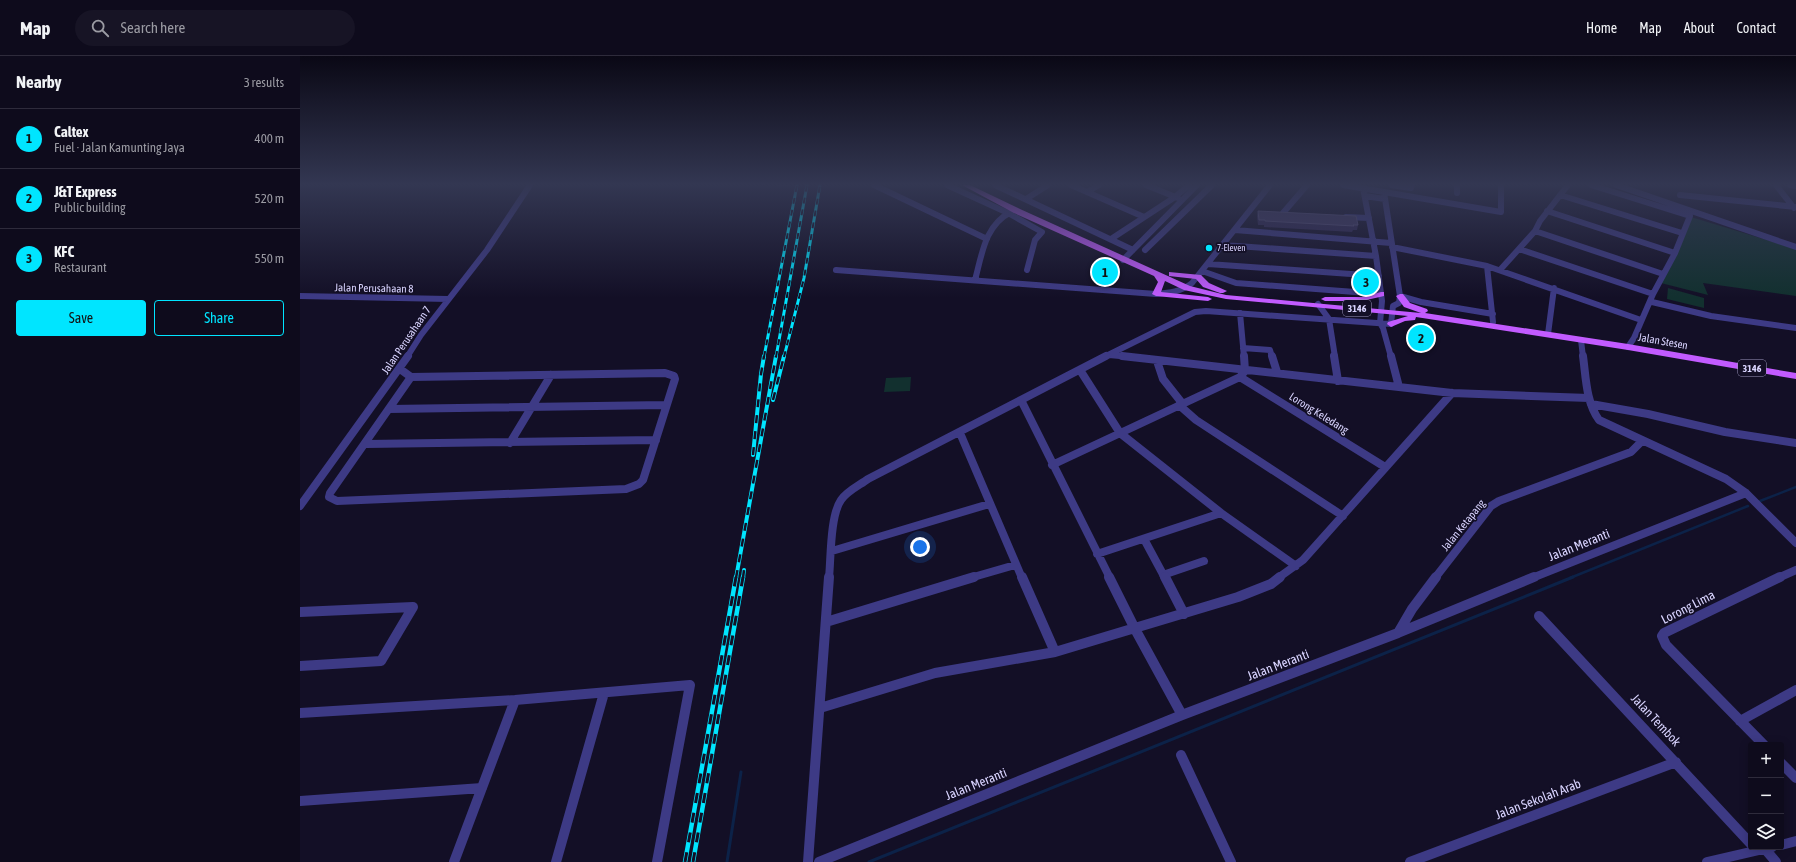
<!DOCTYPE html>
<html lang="en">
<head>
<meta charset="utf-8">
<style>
	:root { --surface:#0e0b1c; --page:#171425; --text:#f1f3f6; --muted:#9b9ba3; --line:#2e2b3b; --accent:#00e5ff }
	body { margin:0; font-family:"Asap Condensed",sans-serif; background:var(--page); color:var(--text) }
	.controls { position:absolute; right:12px; bottom:12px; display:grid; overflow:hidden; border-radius:4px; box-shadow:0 2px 10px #0003 }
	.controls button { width:36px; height:36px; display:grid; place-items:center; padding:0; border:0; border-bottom:1px solid var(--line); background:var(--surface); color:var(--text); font:20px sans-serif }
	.you { position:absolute; left:620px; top:491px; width:14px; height:14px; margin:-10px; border:3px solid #fff; border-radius:50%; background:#1a73e8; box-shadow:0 0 0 6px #1a73e833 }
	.badge { display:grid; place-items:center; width:26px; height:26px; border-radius:50%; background:var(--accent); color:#111; font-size:13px; font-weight:700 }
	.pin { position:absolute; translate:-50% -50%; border:2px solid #fff; box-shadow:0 1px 4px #0006 }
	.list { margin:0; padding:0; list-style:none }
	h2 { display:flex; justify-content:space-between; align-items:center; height:52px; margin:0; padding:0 16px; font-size:17px }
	h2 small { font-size:13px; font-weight:400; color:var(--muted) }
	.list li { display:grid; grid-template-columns:26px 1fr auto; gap:12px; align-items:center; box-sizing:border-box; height:60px; padding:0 16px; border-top:1px solid var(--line) }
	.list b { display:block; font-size:15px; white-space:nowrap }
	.list p { margin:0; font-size:13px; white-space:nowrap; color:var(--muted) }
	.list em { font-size:13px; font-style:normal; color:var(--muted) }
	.actions { display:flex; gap:8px; padding:12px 16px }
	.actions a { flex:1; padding:9px 0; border:1px solid var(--accent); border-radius:4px; text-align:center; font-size:14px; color:var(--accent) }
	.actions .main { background:var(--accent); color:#111 }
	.icon { flex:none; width:22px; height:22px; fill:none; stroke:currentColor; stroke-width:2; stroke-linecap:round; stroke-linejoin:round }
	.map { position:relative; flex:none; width:1496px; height:806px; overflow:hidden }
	header { display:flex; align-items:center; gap:24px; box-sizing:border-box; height:56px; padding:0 20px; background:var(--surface); border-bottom:1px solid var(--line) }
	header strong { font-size:19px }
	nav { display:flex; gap:22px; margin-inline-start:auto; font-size:14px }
	.search { width:280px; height:36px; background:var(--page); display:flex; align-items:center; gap:10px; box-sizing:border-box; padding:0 14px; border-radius:22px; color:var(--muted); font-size:15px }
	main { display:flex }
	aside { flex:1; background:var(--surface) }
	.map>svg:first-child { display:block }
	.green { fill:#12302f }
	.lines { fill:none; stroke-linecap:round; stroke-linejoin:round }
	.stream-far1 { stroke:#0c2248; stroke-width:2.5 }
	.stream { stroke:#0c2248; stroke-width:3 }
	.minor-far2 { stroke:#3d3a85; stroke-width:6 }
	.minor-far1 { stroke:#3d3a85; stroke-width:8 }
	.minor { stroke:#3d3a85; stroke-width:10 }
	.major { fill:#c25bff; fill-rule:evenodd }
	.rail-far2-casing { stroke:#00e5ff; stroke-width:3 }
	.rail-far1-casing { stroke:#00e5ff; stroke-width:4 }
	.rail-casing { stroke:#00e5ff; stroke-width:4.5 }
	.rail-far2 { stroke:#130f26; stroke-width:2; stroke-dasharray:6; stroke-linecap:butt }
	.rail-far1 { stroke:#130f26; stroke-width:2.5; stroke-dasharray:8; stroke-linecap:butt }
	.rail { stroke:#130f26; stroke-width:3; stroke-dasharray:10; stroke-linecap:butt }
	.wall { fill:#312854 }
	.building { fill:#433a66; stroke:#5a527e }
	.poi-dot { fill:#00e5ff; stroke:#130f26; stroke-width:1.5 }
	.labels { text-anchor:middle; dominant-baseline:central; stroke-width:3.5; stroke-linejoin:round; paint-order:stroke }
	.far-poi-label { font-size:9px; fill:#d9d4ff; stroke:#130f26; text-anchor:start }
	.shield { fill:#130f26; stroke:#9e99be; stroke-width:1 }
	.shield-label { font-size:10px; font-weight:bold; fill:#d9d4ff }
	.street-label { font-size:11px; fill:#d9d4ff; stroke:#130f26 }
	.near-street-label { font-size:13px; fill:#d9d4ff; stroke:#130f26 }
</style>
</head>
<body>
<header>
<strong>Map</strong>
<div class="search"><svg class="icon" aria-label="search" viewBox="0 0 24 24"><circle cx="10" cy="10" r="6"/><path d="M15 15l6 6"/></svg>Search here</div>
<nav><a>Home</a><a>Map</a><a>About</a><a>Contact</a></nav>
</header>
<main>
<aside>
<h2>Nearby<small>3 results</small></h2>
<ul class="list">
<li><span class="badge">1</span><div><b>Caltex</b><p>Fuel · Jalan Kamunting Jaya</p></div><em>400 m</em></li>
<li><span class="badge">2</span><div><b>J&amp;T Express</b><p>Public building</p></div><em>520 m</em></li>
<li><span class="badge">3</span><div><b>KFC</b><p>Restaurant</p></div><em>550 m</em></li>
</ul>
<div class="actions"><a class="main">Save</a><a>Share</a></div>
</aside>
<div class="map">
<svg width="1496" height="806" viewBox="0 0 1496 806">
	<rect width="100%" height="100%" fill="#130f26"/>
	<path class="green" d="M 1391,161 L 1496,193 L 1496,240 L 1403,227 L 1408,239 L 1357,226 Z
		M 1368,232 L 1404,242 L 1404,252 L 1367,243 Z
		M 611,321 L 610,335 L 584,336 L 586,322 Z"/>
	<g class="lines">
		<path class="stream-far1" d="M 1460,445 L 1496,431
			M 1270,522 L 1448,450"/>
		<path class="stream" d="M 427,806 L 441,716
			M 569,806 L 1273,521"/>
		<path class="minor-far2" d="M 574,129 L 687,183
			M 647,129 L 708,157 L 742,176 L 735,184 L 727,214
			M 695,129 L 833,194
			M 771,129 L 844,161
			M 846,129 L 878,142
			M 1043,129 L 1201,156 L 1201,129
			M 1091,129 L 1111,132 L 1112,129
			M 1157,129 L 1157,137
			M 1291,129 L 1390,160 L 1375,197 L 1353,238 L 1334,282 L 1328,291
			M 1316,129 L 1496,191
			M 1476,129 L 1494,152
			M 1490,129 L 1496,130
			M 1063,132 L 1076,200 L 1082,245 L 1080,267 L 1083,272 L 1091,301
			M 787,136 L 799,129
			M 1084,136 L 1100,240 L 1099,247 L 1093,250 L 1091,268
			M 1260,139 L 1382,177
			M 1380,139 L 1496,151
			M 1065,140 L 1085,143
			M 726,143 L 748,129
			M 1247,155 L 1375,197
			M 983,157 L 1007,129
			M 1046,161 L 1069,162
			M 935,174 L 1091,187
			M 1235,175 L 1363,218
			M 811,183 L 875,141 L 889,129
			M 923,189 L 1076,200
			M 1092,191 L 1187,210 L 1341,264
			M 1219,193 L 1353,238
			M 845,194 L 912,129
			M 823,204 L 897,129
			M 908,208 L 1079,220
			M 1187,210 L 1193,266
			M 536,214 L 856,238 C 869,237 881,236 892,227 L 970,129
			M 1200,214 L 1235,175 L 1240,165 L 1268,129
			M 902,215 L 936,227 L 1081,238
			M 675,224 C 682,198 685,169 711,156
			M 0,240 L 148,243
			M 1100,240 L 1121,246 L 1193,258
			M 1352,246 L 1411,260 L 1496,272
			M 1018,248 L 1029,263 L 1035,301
			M 940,257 L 944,301
			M 1248,278 L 1254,232
			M 1281,284 L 1283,301
			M 943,292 L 970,294 L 972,301
			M 809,299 L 831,301
			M 107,301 L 121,279 L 187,194 L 230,129
			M 804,301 L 895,256 L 906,255 L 1091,268"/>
		<path class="minor-far1" d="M 822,300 L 1152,337 L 1289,342
			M 972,300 L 977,316
			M 1034,300 L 1038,325
			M 1091,300 L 1099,331
			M 1283,300 C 1286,322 1286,346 1299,364 L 1426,423 L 1446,437 L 1496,487
			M 857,305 L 863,323 L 882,347
			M 100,313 L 111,321
			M 780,314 L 820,377 L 921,457 L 996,510
			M 365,317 L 374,320 L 375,323 L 343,424 L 339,428 L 326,433 L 37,445 L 29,441 L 30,437 L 111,321 Z
			M 940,321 L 1085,411
			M 721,344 L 810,522
			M 1291,348 L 1348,358 L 1425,376 L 1496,387
			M 879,349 L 896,364 L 1043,460
			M 89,353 L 366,349
			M 660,377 L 722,522
			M 210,387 L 251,319
			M 66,388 L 356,384
			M 752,409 L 940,321 L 945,315 L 944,300
			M 0,450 L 108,300
			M 844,483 L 865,522
			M 532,495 L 689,448
			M 797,498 L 921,457
			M 863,519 L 904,505
			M 529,522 C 531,502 530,460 541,444 C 547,435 560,429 568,423 L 806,300
			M 670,522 L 715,509
			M 978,522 L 1003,504 L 1152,337
			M 1135,522 L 1191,450 L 1199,445 L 1331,396 L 1342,385
			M 1232,522 L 1446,437
			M 1478,522 L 1496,514"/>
		<path class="minor" d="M 722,521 L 755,596
			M 809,521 L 835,573 L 882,659
			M 865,521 L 884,558
			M 0,556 L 113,551 L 81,605 L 0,610
			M 1239,560 L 1451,788
			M 526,566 L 674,521
			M 1098,577 L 1112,553 L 1136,521
			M 520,652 L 635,617 L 755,596 L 938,541 L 971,528 L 980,521
			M 0,657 L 215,644 L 390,629 L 357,806
			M 1440,665 L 1496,634
			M 1464,689 L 1366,589 L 1362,580 L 1364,577 L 1480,521
			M 881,699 L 931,806
			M 1481,707 L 1496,722
			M 0,745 L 182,732
			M 1481,789 L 1496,785
			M 1465,793 L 1476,806
			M 154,806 L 215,644
			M 256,806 L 304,637
			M 508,806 L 529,521
			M 519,806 L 882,659 L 1098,577 L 1234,521
			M 1110,806 L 1376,706
			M 1407,806 L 1472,791"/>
		<path class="major" d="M 662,129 L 670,129 L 720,153 L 890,230 L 926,239 L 1121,257 L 1104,251 L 1096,240 L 1100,238 L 1103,238 L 1110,247 L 1127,253 L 1128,255 L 1125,257 L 1328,288 L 1496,317 L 1496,323 L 1328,294 L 1116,261 L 1115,264 L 1105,265 L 1091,271 L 1087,268 L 1088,266 L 1108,260 L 926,243 L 884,234 L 865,225 L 861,236 L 908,241 L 912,243 L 908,245 L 856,240 L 852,238 L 858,226 L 854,220 L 714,157 Z
			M 869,216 L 901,219 L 909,227 L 927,235 L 923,237 L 920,237 L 903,231 L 896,223 L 869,220 Z
			M 1081,236 L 1084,236 L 1084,240 L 1062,245 L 1025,245 L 1021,243 L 1025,241 L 1062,241 Z"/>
		<g class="rail-far2-casing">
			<path id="rail-far2" d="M 464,301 L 497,129
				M 476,301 L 507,129
				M 484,301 L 504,222 L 520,129"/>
		</g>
		<g class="rail-far1-casing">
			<path id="rail-far1" d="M 473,344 L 484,300
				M 453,399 L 461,318 L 464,300
				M 436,522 L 476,300
				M 443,522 L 444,514"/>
		</g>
		<g class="rail-casing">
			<path id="rail" d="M 385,806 L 436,521
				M 393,806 L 443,521"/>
		</g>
		<use href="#rail-far2" class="rail-far2"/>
		<use href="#rail-far1" class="rail-far1"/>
		<use href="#rail" class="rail"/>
	</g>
	<path class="wall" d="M 479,129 L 491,129 L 491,130 L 480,131 Z
		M 958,155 L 1058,169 L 1057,174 L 1053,174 L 1052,176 L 964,171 L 964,169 L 958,169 L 957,160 Z"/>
	<path class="building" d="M 958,155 L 1056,160 L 1058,169 L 1053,169 L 1054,170 L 965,165 L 965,164 L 959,164 Z"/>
	<linearGradient id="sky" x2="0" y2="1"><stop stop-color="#0a0815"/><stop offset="0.53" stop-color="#333752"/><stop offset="1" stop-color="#333752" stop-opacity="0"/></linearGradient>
	<rect width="1496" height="242" fill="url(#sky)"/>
	<circle class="poi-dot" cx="909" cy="192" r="4"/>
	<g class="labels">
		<g class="far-poi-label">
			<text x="917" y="192">7-Eleven</text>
		</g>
		<g class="shield">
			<rect x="1043" y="244" width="28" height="16" rx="3"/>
			<rect x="1438" y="304" width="28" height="16" rx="3"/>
		</g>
		<g class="shield-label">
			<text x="1057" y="252">3146</text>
			<text x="1452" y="312">3146</text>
		</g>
		<g class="street-label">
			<text transform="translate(74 232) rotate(1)">Jalan Perusahaan 8</text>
			<text transform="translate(106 284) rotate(-56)">Jalan Perusahaan 7</text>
			<text transform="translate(1363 285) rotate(10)">Jalan Stesen</text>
			<text transform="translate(1019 357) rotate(32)">Lorong Keledang</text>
			<text transform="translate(1163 469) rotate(-51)">Jalan Ketapang</text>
		</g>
		<g class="near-street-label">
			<text transform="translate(1279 489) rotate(-22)">Jalan Meranti</text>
			<text transform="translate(1388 551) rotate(-27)">Lorong Lima</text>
			<text transform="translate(978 609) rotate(-21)">Jalan Meranti</text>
			<text transform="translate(1356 664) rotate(47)">Jalan Tembok</text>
			<text transform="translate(676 728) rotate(-22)">Jalan Meranti</text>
			<text transform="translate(1238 743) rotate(-21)">Jalan Sekolah Arab</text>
		</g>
	</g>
</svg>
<div class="controls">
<button>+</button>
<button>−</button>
<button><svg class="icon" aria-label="layers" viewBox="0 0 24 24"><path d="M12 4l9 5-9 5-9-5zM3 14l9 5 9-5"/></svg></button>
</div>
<div class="you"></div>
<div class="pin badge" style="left:805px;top:216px">1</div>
<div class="pin badge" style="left:1121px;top:282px">2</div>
<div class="pin badge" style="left:1066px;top:226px">3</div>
</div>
</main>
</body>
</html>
